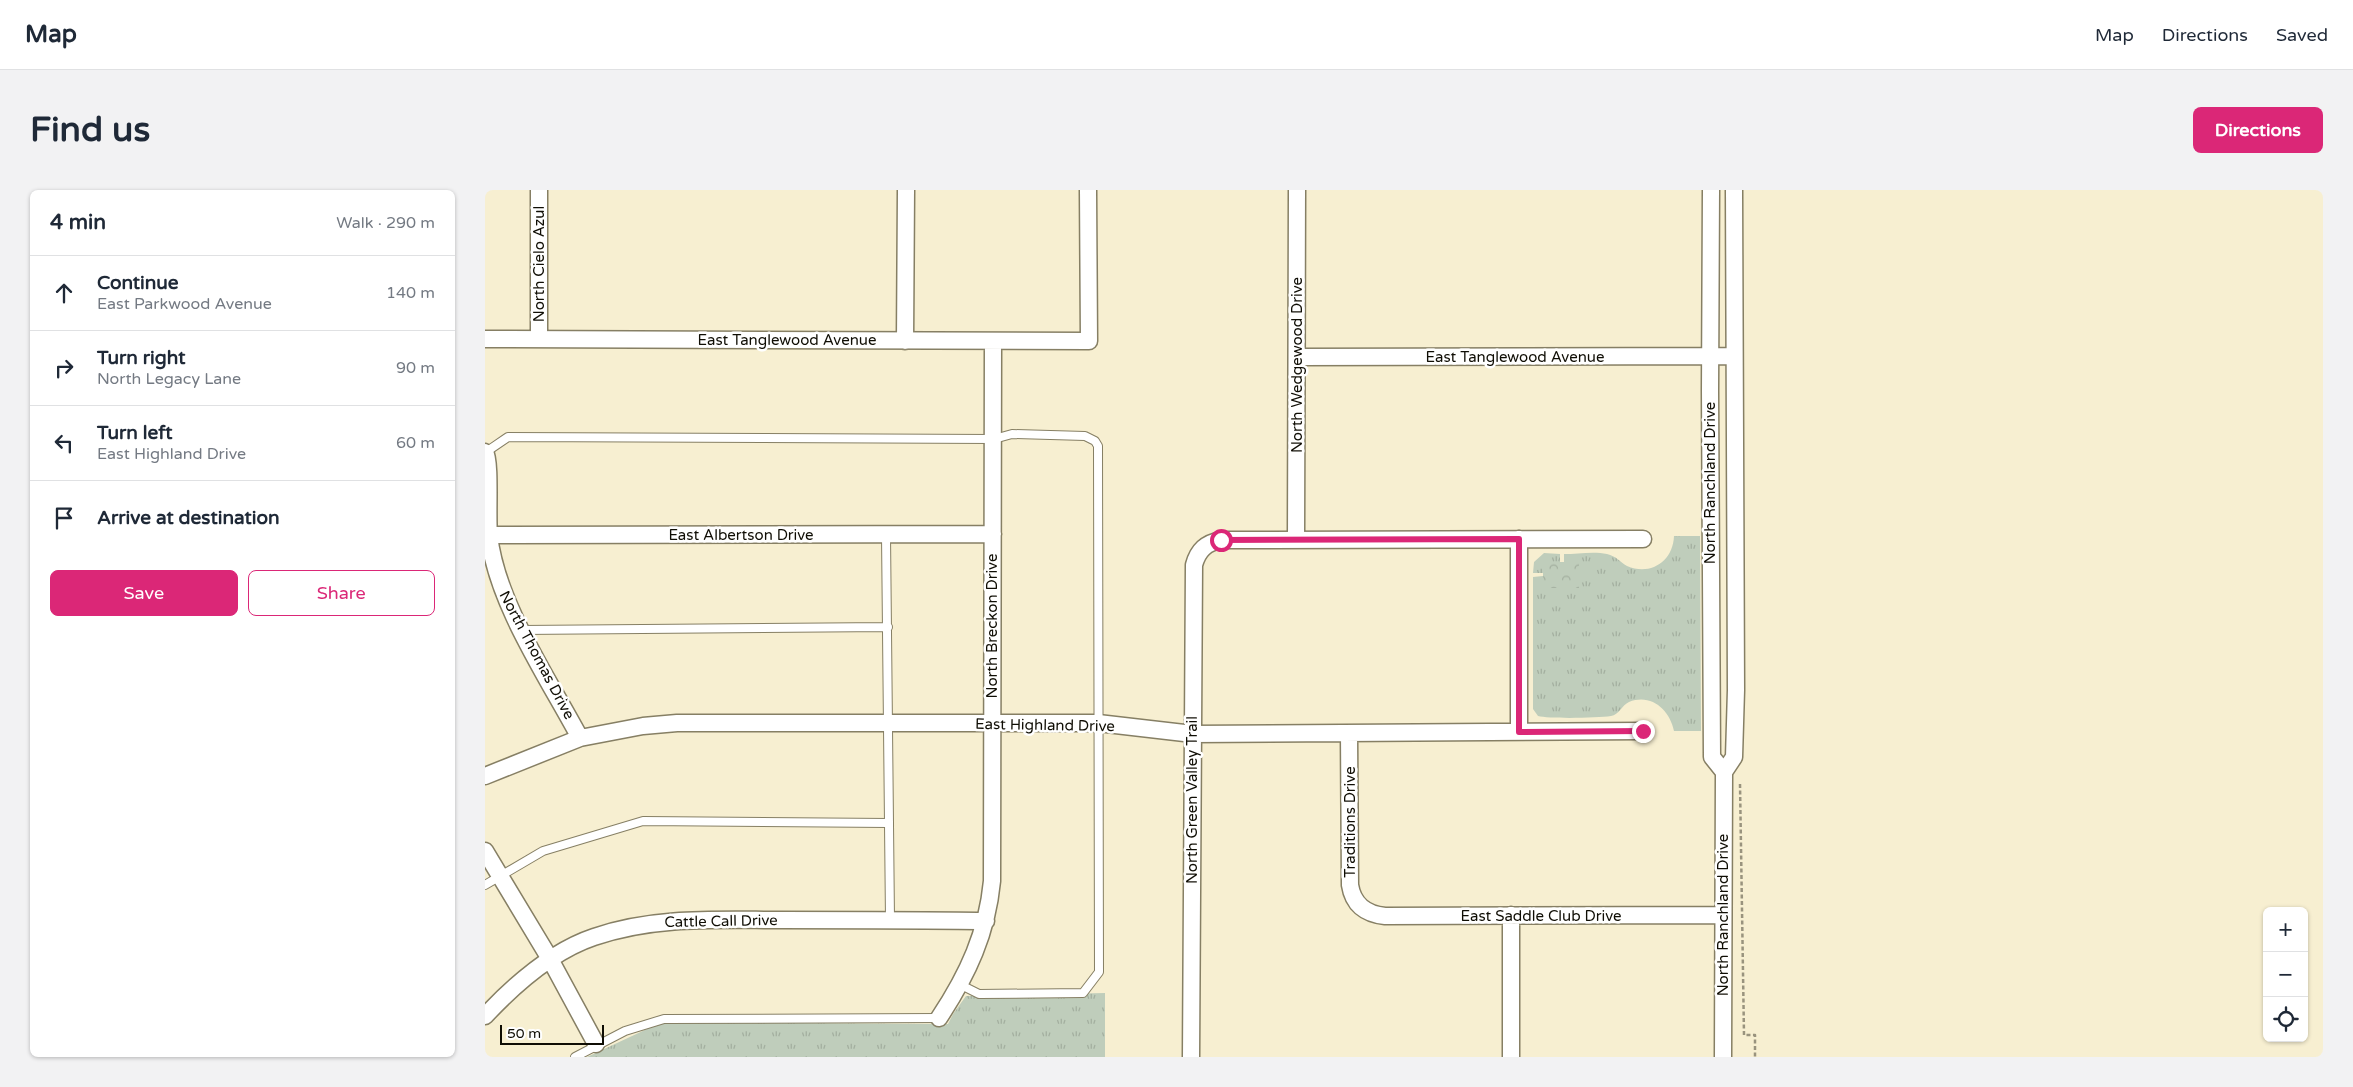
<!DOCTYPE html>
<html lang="en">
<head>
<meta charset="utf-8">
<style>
	:root { --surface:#fff; --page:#f2f2f3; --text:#1f2937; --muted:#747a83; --line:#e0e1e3; --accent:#db2777 }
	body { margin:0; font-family:"Varela Round",sans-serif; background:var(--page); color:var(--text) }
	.controls { position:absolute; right:15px; bottom:15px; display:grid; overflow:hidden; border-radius:8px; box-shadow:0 1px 4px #0004 }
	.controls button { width:45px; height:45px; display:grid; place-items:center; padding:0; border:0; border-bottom:1px solid var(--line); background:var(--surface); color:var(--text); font:25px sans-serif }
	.scale { position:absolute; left:15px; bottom:12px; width:104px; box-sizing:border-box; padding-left:5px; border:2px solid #0f0d04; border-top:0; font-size:14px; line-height:18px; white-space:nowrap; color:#0f0d04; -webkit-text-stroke:4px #fff; paint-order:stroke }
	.stop { position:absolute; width:15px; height:15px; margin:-11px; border:4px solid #db2777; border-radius:50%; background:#fff }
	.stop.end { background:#db2777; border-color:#fff; box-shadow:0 1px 5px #0008 }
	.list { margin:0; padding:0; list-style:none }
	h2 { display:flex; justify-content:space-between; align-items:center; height:65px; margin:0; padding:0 20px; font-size:21px }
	h2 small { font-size:16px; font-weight:400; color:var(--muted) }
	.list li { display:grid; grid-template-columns:32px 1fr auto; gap:15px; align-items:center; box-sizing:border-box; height:75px; padding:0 20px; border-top:1px solid var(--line) }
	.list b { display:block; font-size:19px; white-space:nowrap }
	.list p { margin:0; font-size:16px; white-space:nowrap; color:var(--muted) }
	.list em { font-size:16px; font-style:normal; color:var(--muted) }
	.actions { display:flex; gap:10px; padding:15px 20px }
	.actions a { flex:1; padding:11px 0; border:1px solid var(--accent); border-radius:8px; text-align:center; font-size:18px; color:var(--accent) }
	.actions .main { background:var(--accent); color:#fff }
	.icon { flex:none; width:28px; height:28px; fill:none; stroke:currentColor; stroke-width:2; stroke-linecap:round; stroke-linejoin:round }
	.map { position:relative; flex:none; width:1838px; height:867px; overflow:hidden; border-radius:8px }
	header { display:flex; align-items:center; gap:30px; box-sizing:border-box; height:70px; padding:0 25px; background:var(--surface); border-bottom:1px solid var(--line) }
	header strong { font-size:24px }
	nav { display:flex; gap:28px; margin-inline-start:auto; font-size:18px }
	.intro { display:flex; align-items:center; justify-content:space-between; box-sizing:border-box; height:120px; padding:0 30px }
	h1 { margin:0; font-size:35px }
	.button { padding:12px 22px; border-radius:8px; background:var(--accent); color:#fff; font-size:18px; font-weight:700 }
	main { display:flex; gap:30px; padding:0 30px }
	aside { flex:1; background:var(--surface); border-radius:8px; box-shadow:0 1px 4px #0004 }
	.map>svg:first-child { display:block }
	.grass { fill:url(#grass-tufts) }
	.park { fill:url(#park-crowns) }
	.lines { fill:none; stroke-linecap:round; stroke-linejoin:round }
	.lane-casing { stroke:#867f64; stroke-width:10 }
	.street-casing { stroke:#867f64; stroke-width:19 }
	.path { stroke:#99937e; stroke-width:2.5; stroke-dasharray:4 2.5; stroke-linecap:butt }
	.lane { stroke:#fff; stroke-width:8 }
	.street { stroke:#fff; stroke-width:16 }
	.route { stroke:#db2777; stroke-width:6 }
	.labels { text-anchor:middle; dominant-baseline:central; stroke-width:5; stroke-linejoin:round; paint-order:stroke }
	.street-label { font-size:15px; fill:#0f0d04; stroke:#fff }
</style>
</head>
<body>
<header>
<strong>Map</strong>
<nav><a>Map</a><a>Directions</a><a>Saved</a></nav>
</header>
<div class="intro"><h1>Find us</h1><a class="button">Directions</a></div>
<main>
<aside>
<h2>4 min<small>Walk · 290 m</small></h2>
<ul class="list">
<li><svg class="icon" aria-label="ahead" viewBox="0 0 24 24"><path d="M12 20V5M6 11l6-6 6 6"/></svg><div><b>Continue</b><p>East Parkwood Avenue</p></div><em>140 m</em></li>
<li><svg class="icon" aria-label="right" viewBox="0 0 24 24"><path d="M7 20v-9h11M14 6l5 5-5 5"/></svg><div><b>Turn right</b><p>North Legacy Lane</p></div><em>90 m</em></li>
<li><svg class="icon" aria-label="left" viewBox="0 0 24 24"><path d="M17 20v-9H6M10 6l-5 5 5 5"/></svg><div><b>Turn left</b><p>East Highland Drive</p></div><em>60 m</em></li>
<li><svg class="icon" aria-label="arrive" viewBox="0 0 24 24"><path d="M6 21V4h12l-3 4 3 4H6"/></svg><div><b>Arrive at destination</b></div></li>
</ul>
<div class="actions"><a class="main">Save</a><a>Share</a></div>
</aside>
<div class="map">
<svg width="1838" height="867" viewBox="0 0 1838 867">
	<defs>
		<pattern id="grass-tufts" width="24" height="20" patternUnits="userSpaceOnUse" patternTransform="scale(1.25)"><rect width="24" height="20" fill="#bfcdbb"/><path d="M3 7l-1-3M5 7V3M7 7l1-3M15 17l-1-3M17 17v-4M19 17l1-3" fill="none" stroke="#a3af9f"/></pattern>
		<pattern id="park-crowns" width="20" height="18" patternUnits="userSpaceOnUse" patternTransform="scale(1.25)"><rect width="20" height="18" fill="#bfcdbb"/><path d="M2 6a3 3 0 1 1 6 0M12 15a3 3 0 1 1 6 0" fill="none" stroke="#a3af9f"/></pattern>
	</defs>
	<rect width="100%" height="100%" fill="#f7efd1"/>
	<path class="grass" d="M 1189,346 L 1215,346 L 1216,541 L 1189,541 C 1185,521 1167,503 1144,512 C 1137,515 1134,525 1126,526 C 1113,528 1064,529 1053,526 L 1048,519 L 1048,387 L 1058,386 L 1058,398 L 1094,398 L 1094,372 L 1079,372 L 1079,364 C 1092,364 1109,361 1122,364 C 1131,366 1135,372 1142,376 C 1165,386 1188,372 1189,346 Z
		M 1059,363 L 1075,364 L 1075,372 L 1059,372 L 1058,383 L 1048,383 L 1049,372 Z
		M 620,803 L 620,867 L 102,867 L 177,832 L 463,834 L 468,824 L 481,806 Z"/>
	<path class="park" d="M 1058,372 L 1094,372 L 1094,398 L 1058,398 Z"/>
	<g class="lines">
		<g class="lane-casing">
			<path id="lane" d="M 1,262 L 23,247 L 509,249 L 527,244 L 600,246 L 610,251 L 613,256 L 614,782 L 598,803 L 494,804 L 476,795
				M 401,345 L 405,730
				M 36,440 L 403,437
				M 0,695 L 58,661 L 158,631 L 404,633
				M 90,867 L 140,841 L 179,829 L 454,828"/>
		</g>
		<g class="street-casing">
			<path id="street" d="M 54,0 L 54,149
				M 1226,0 L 1225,201 L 1227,567 L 1239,582
				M 0,149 L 604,151 L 603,0
				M 420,151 L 421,0
				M 812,167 L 1248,166
				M 0,262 C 6,271 2,329 4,345 C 11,412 63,488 95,548
				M 4,345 L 508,344
				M 1034,349 L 1034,542
				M 811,350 L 812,0
				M 864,543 L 865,695 C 868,714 880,724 900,726 L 1238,725
				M 0,586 L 95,548 L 158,536 L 192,533 L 613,533 L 708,544 L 1158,541
				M 0,661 L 65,769 L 111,854
				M 0,826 C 30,794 67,761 109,747 C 169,726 234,730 297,730 C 365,730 433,730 501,731
				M 454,828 C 483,784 502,743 507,691 L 508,151
				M 706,867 L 709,375 C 713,360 721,353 736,350 L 1158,349
				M 1026,867 L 1026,725
				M 1238,867 L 1239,582 L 1249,567 L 1251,500 L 1249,0"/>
		</g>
		<path class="path" d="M 1255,594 L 1259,845 L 1270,845 L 1270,867"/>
		<use href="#lane" class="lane"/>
		<use href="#street" class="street"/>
	</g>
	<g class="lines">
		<path class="route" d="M 736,350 L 1034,349 L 1034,542 L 1158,541"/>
	</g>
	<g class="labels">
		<g class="street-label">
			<text transform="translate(54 74) rotate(-90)">North Cielo Azul</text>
			<text x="302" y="150">East Tanglewood Avenue</text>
			<text x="1030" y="167">East Tanglewood Avenue</text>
			<text transform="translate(812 175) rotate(-90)">North Wedgewood Drive</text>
			<text transform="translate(1225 293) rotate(-90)">North Ranchland Drive</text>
			<text x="256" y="345">East Albertson Drive</text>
			<text transform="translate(507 436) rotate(-90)">North Breckon Drive</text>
			<text transform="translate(52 465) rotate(62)">North Thomas Drive</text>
			<text transform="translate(560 535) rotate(1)">East Highland Drive</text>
			<text transform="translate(707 610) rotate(-90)">North Green Valley Trail</text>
			<text transform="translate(865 632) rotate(-90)">Traditions Drive</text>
			<text transform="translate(1238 725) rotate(-90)">North Ranchland Drive</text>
			<text x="1056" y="726">East Saddle Club Drive</text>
			<text transform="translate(236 731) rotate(-1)">Cattle Call Drive</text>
		</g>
	</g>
</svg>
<div class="controls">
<button>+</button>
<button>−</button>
<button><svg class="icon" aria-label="locate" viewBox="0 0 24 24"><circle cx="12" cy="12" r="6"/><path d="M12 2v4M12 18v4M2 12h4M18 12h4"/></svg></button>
</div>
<div class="scale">50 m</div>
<div class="stop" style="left:736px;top:350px"></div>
<div class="stop end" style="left:1158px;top:541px"></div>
</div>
</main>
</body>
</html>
